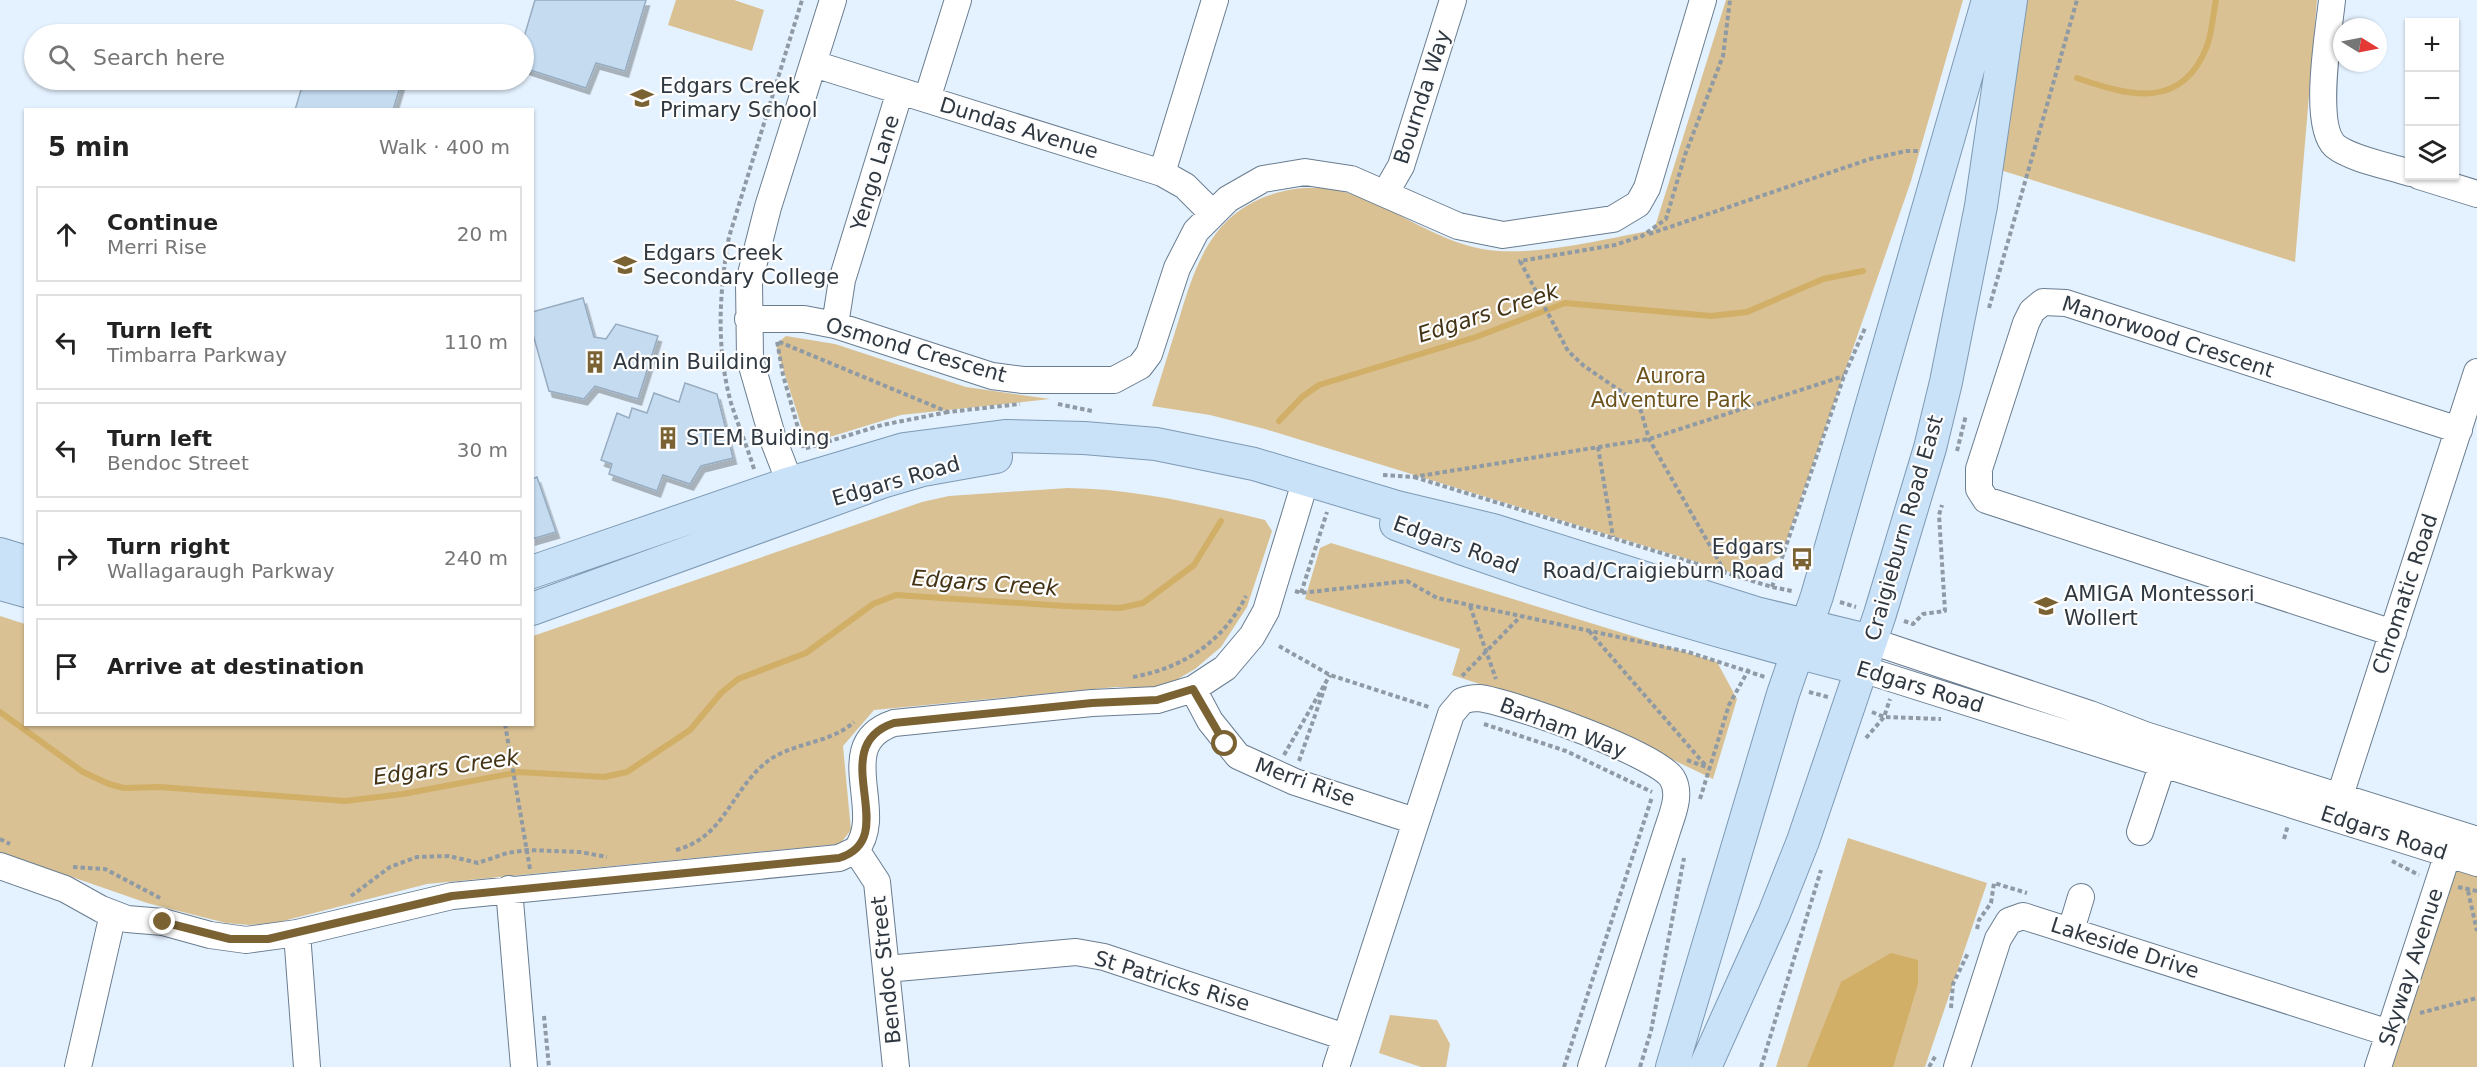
<!DOCTYPE html>
<html lang="en">
<head>
<meta charset="utf-8">
<style>
	:root { --surface:#fff; --page:#f2f2f2; --text:#222; --muted:#767676; --line:#e0e0e0 }
	body { margin:0; font-family:"DejaVu Sans",sans-serif; background:var(--page); color:var(--text) }
	.controls { position:absolute; right:18px; top:18px; display:grid; overflow:hidden; border-radius:0px; box-shadow:0 2px 4px #0004 }
	.controls button { width:54px; height:54px; display:grid; place-items:center; padding:0; border:0; border-bottom:2px solid var(--line); background:var(--surface); color:var(--text); font:30px sans-serif }
	.compass { position:absolute; left:2333px; top:18px; width:54px; height:54px; border-radius:50%; background:var(--surface); box-shadow:0 2px 4px #0004; rotate:100deg }
	.stop { position:absolute; width:18px; height:18px; margin:-14px; border:4px solid #7a6233; border-radius:50%; background:#fff }
	.stop.end { background:#7a6233; border-color:#fff; box-shadow:0 2px 6px #0008 }
	.list { margin:0; padding:0; list-style:none }
	h2 { display:flex; justify-content:space-between; align-items:center; height:78px; margin:0; padding:0 24px; font-size:26px }
	h2 small { font-size:20px; font-weight:400; color:var(--muted) }
	.list li { display:grid; grid-template-columns:39px 1fr auto; gap:18px; align-items:center; box-sizing:border-box; height:96px; margin:0 12px 12px; padding:0 12px; border:2px solid var(--line); border-radius:0px }
	.list b { display:block; font-size:22px; white-space:nowrap }
	.list p { margin:0; font-size:20px; white-space:nowrap; color:var(--muted) }
	.list em { font-size:20px; font-style:normal; color:var(--muted) }
	.icon { flex:none; width:33px; height:33px; fill:none; stroke:currentColor; stroke-width:2; stroke-linecap:round; stroke-linejoin:round }
	.map { position:relative; flex:none; width:2477px; height:1067px; overflow:hidden }
	.search { position:absolute; background:var(--surface); box-shadow:0 2px 4px #0004; left:24px; top:24px; width:510px; height:66px; display:flex; align-items:center; gap:15px; box-sizing:border-box; padding:0 21px; border-radius:33px; color:var(--muted); font-size:22px }
	.panel { position:absolute; background:var(--surface); box-shadow:0 2px 4px #0004; left:24px; top:108px; width:510px; height:618px; border-radius:0px }
	.map>svg:first-child { display:block }
	.green { fill:#d9c193 }
	.water { fill:#d2af67 }
	.lines { fill:none; stroke-linecap:round; stroke-linejoin:round }
	.stream { stroke:#d2af67; stroke-width:6 }
	.building { fill:#c5dbf0; stroke:#97acc0; stroke-width:1.5; filter:url(#shadow) }
	.minor-casing { stroke:#697d90; stroke-width:28 }
	.major-casing { stroke:#7d9ab4; stroke-width:34 }
	.path { stroke:#8f9aa4; stroke-width:4; stroke-dasharray:4.5 3; stroke-linecap:butt }
	.minor { stroke:#fff; stroke-width:26 }
	.major { stroke:#cae2f8; stroke-width:32 }
	.route { stroke:#7a6233; stroke-width:8 }
	.labels { text-anchor:middle; dominant-baseline:central; stroke-width:4.5; stroke-linejoin:round; paint-order:stroke }
	.poi-label { font-size:21px; fill:#2f3840; stroke:#fdfdfd; text-anchor:start }
	.street-label { font-size:21px; fill:#2f3840; stroke:#fdfdfd }
	.park-label { font-size:21px; fill:#6c531d; stroke:#fdfdfd }
	.water-label { font-size:22px; font-style:italic; fill:#433314; stroke:#fdfdfd }
</style>
</head>
<body>
<div class="map">
<svg width="2477" height="1067" viewBox="0 0 2477 1067">
	<defs>
		<filter id="shadow"><feDropShadow dx="3.5" dy="6" stdDeviation="0" flood-color="#0004"/></filter>
	</defs>
	<rect width="100%" height="100%" fill="#e4f1fe"/>
	<path class="green" d="M 676,0 L 734,0 L 764,10 L 752,51 L 668,25 Z
		M 1726,0 L 1963,0 L 1911,181 L 1781,556 L 1743,576 L 1265,429 L 1210,415 L 1152,406 C 1161,377 1170,348 1179,319 C 1196,262 1213,212 1276,193 C 1300,186 1325,186 1348,193 C 1394,207 1434,240 1482,249 C 1531,258 1604,239 1654,230 Z
		M 2022,0 L 2317,0 L 2295,262 L 1997,169 Z
		M 786,336 L 835,344 L 966,387 L 1050,399 L 901,415 L 820,440 L 804,434 L 778,353 L 776,344 Z
		M 1068,488 C 1136,489 1199,504 1265,520 L 1272,531 L 1247,607 L 1221,647 L 1195,669 L 1164,687 L 1116,687 L 874,710 L 843,746 L 851,830 L 840,844 L 427,884 L 279,922 L 249,925 L 226,923 L 147,903 L 0,852 L 0,616 L 25,624 L 26,724 L 532,724 L 533,636 L 922,502 L 949,496 Z
		M 1331,543 L 1717,662 L 1737,699 L 1713,779 L 1588,719 L 1452,675 L 1460,649 L 1305,599 L 1320,548 Z
		M 1848,838 L 1987,883 L 1925,1067 L 1776,1067 Z
		M 2450,866 L 2477,874 L 2477,1067 L 2387,1067 Z
		M 1390,1015 L 1437,1020 L 1450,1044 L 1446,1067 L 1421,1067 L 1379,1053 Z"/>
	<path class="water" d="M 1891,953 L 1918,960 L 1918,984 L 1893,1067 L 1807,1067 L 1841,982 Z"/>
	<g class="lines">
		<path class="stream" d="M 2077,78 C 2129,96 2182,111 2207,46 C 2212,32 2213,15 2216,0
			M 1279,421 L 1302,397 L 1319,385 L 1476,337 L 1565,303 L 1711,316 L 1747,312 L 1823,279 L 1863,271
			M 0,712 L 83,772 L 109,784 L 124,788 L 160,787 L 345,801 L 403,794 L 519,772 L 604,777 L 627,772 L 690,730 L 721,693 L 738,679 L 806,653 L 873,604 L 896,595 L 1065,606 L 1120,608 L 1143,603 L 1194,565 L 1221,521"/>
	</g>
	<path class="building" d="M 535,0 L 646,0 L 625,71 L 596,63 L 586,88 L 524,68 L 524,37 Z
		M 304,80 L 402,80 L 393,110 L 295,110 Z
		M 583,298 L 594,337 L 606,339 L 616,324 L 658,336 L 638,399 L 595,386 L 584,399 L 549,391 L 532,331 L 532,312 Z
		M 685,383 L 717,394 L 733,458 L 701,466 L 690,484 L 663,475 L 657,491 L 609,474 L 612,464 L 601,460 L 617,413 L 629,418 L 632,408 L 647,413 L 654,393 L 679,402 Z
		M 537,477 L 556,532 L 532,539 L 532,479 Z"/>
	<g class="lines">
		<g class="minor-casing">
			<path id="minor" d="M 2332,0 C 2329,31 2312,125 2335,146 C 2351,159 2389,166 2410,173
				M 814,64 L 1162,173 L 1185,186 L 1212,213
				M 927,99 L 958,0
				M 1162,173 L 1215,0
				M 2419,176 L 2477,194
				M 1386,192 L 1401,166 L 1453,0
				M 748,319 L 804,319 L 835,325 L 992,376 L 1023,380 L 1114,380 L 1140,366 L 1149,354 L 1177,268 L 1196,231 L 1228,199 L 1263,179 L 1305,172 L 1351,179 L 1458,226 L 1503,235 L 1613,219 L 1638,204 L 1647,188 L 1703,0
				M 835,325 L 842,280 L 900,91
				M 797,501 L 773,439 L 750,359 L 749,282 L 768,207 L 833,0
				M 2393,633 L 1986,500 L 1979,489 L 1979,469 L 2026,323 L 2032,311 L 2043,302 L 2066,303 L 2459,430
				M 1871,641 L 2090,714 L 2145,735 L 2477,840
				M 1862,669 L 2477,863
				M 1193,689 L 1210,721 L 1238,756 L 1295,782 L 1415,821
				M 2335,811 L 2477,372
				M 2140,832 L 2163,763
				M 0,866 L 65,889 L 101,909 L 127,919 L 163,922 L 210,935 L 246,940 L 297,933 L 452,896 L 839,858 L 856,850
				M 509,889 L 524,1067
				M 2071,930 L 2081,897
				M 297,933 L 307,1067
				M 886,969 L 1076,952 L 1104,957 L 1345,1037
				M 78,1067 L 113,914
				M 896,1067 L 877,882 L 856,850 C 887,811 831,744 894,723 L 1092,703 L 1157,700 L 1193,689 L 1225,668 L 1252,636 L 1266,611 L 1306,479
				M 1336,1067 L 1451,714 L 1462,701 C 1467,699 1473,698 1479,698 C 1511,702 1657,754 1672,778 C 1682,794 1672,815 1667,831 L 1591,1067
				M 1957,1067 L 1998,939 L 2009,921 L 2023,916 L 2389,1033
				M 2378,1067 L 2453,838"/>
		</g>
		<g class="major-casing">
			<path id="major" d="M 1396,524 C 1548,582 1705,630 1862,669
				M 0,554 L 26,562
				M 532,572 L 790,483 L 904,449 L 1005,436 L 1084,438 L 1156,444 L 1254,464 L 1397,507 L 1493,530 L 1756,613 L 1871,641
				M 0,584 L 26,591
				M 532,609 L 882,482 L 923,470 L 996,457
				M 1672,1067 L 1783,694 L 1817,596 L 1988,0
				M 1705,1067 L 1774,914 L 1803,841 L 1880,614 L 1930,448 L 1946,382 L 1981,206 L 2011,0"/>
		</g>
		<path class="path" d="M 1649,234 L 1870,159 L 1906,151 L 1919,151
			M 1989,308 L 2077,0
			M 1058,404 L 1092,411
			M 948,412 L 882,425 L 804,449 L 783,375 L 777,341 L 948,412 L 1020,404
			M 1598,447 L 1613,537
			M 1957,451 L 1966,415
			M 754,469 C 747,446 738,425 731,403 C 716,348 719,293 729,237 L 802,0
			M 1383,475 L 1413,477 L 1649,439 L 1844,376
			M 1414,477 L 1772,587 L 1792,591
			M 1725,572 L 1649,439 L 1641,411 L 1628,396 L 1584,366 L 1568,351 L 1520,261 L 1615,245 L 1642,236 L 1666,219 L 1685,155 L 1723,56 L 1730,0
			M 1772,587 L 1844,376 L 1866,326
			M 1295,591 L 1301,593 L 1407,581 L 1437,598 L 1688,652 L 1765,677
			M 1301,593 L 1327,512
			M 1840,602 L 1856,607
			M 1470,606 L 1496,679
			M 1904,621 L 1913,624 L 1923,614 L 1945,611 L 1939,515 L 1942,505
			M 1589,631 L 1706,766
			M 1279,646 L 1330,675 L 1429,707 L 1428,709
			M 1462,676 L 1520,617
			M 1133,677 C 1183,668 1223,642 1246,596
			M 1809,692 L 1828,697
			M 1872,712 L 1884,717 L 1941,719
			M 505,724 L 530,869
			M 1484,724 L 1566,751 L 1652,792
			M 1866,738 L 1884,717 L 1890,699
			M 1284,755 L 1330,675
			M 1687,760 L 1709,768
			M 1299,761 L 1326,684
			M 1700,799 L 1729,705 L 1749,669
			M 0,839 L 10,844
			M 2284,839 L 2288,825
			M 676,850 C 723,838 730,794 763,765 C 788,742 829,745 854,722
			M 2392,861 L 2419,875
			M 73,867 L 105,869 L 160,898
			M 2458,887 L 2477,891
			M 2468,891 L 2477,931
			M 351,896 L 390,867 L 417,857 L 449,856 L 478,863 L 507,853 L 528,850 L 580,852 L 607,857
			M 1977,929 L 1979,920 L 1991,903 L 1994,883 L 2027,893
			M 1951,1008 L 1953,984 L 1968,953
			M 2420,1013 L 2477,998
			M 544,1016 L 549,1067
			M 1564,1067 L 1652,797
			M 1640,1067 L 1651,1031 L 1684,858
			M 1761,1067 L 1821,870
			M 1929,1067 L 1936,1055"/>
		<use href="#minor" class="minor"/>
		<use href="#major" class="major"/>
	</g>
	<g class="lines">
		<path class="route" d="M 163,922 L 230,939 L 268,939 L 452,896 L 839,858 C 905,838 822,747 894,723 L 1092,703 L 1157,700 L 1193,689 L 1225,744"/>
	</g>
	<defs>
		<g id="school-bare" transform="scale(1.8)"><path d="M0-5L7-2L0 1L-7-2ZM-4 1L0 2.5L4 1V4Q0 6-4 4Z" fill="#7a6233" stroke="#fdfdfd" stroke-width="2.5" paint-order="stroke"/></g>
		<g id="building-bare" transform="scale(1.8)"><path d="M-4-6H4V6H1V3H-1V6H-4ZM-2.5-4.3h1.7v1.8h-1.7ZM.8-4.3h1.7v1.8H.8ZM-2.5-1h1.7V.8h-1.7ZM.8-1h1.7V.8H.8Z" fill="#7a6233" stroke="#fdfdfd" stroke-width="2.5" paint-order="stroke"/></g>
		<g id="bus-bare" transform="scale(1.8)"><path d="M-5-6H5V4H4V6H2V4H-2V6H-4V4H-5ZM-3.5-4V0h7V-4ZM-3.5 1.2v1.5H-2V1.2ZM2 1.2v1.5H3.5V1.2Z" fill="#7a6233" stroke="#fdfdfd" stroke-width="2.5" paint-order="stroke"/></g>
	</defs>
	<g fill-rule="evenodd">
		<use href="#school-bare" x="642" y="98"/>
		<use href="#school-bare" x="625" y="265"/>
		<use href="#building-bare" x="595" y="362"/>
		<use href="#building-bare" x="668" y="438"/>
		<use href="#bus-bare" x="1802" y="559"/>
		<use href="#school-bare" x="2046" y="606"/>
	</g>
	<g class="labels">
		<g class="poi-label">
			<text x="660" y="86">Edgars Creek<tspan x="660" dy="24">Primary School</tspan></text>
			<text x="643" y="253">Edgars Creek<tspan x="643" dy="24">Secondary College</tspan></text>
			<text x="613" y="362">Admin Building</text>
			<text x="686" y="438">STEM Buiding</text>
			<text x="1784" y="547" text-anchor="end">Edgars<tspan x="1784" dy="24">Road/Craigieburn Road</tspan></text>
			<text x="2064" y="594">AMIGA Montessori<tspan x="2064" dy="24">Wollert</tspan></text>
		</g>
		<g class="street-label">
			<text transform="translate(1422 97) rotate(-72)">Bournda Way</text>
			<text transform="translate(1019 128) rotate(17)">Dundas Avenue</text>
			<text transform="translate(875 173) rotate(-73)">Yengo Lane</text>
			<text transform="translate(2168 337) rotate(18)">Manorwood Crescent</text>
			<text transform="translate(916 350) rotate(16)">Osmond Crescent</text>
			<text transform="translate(896 481) rotate(-16)">Edgars Road</text>
			<text transform="translate(1904 528) rotate(-74)">Craigieburn Road East</text>
			<text transform="translate(1456 545) rotate(20)">Edgars Road</text>
			<text transform="translate(2405 594) rotate(-72)">Chromatic Road</text>
			<text transform="translate(1920 687) rotate(17)">Edgars Road</text>
			<text transform="translate(1563 728) rotate(21)">Barham Way</text>
			<text transform="translate(1305 782) rotate(20)">Merri Rise</text>
			<text transform="translate(2384 833) rotate(18)">Edgars Road</text>
			<text transform="translate(2125 948) rotate(18)">Lakeside Drive</text>
			<text transform="translate(2411 967) rotate(-72)">Skyway Avenue</text>
			<text transform="translate(886 970) rotate(-96)">Bendoc Street</text>
			<text transform="translate(1172 981) rotate(17)">St Patricks Rise</text>
		</g>
		<g class="park-label">
			<text x="1671" y="376">Aurora<tspan x="1671" dy="24">Adventure Park</tspan></text>
		</g>
		<g class="water-label">
			<text transform="translate(1488 313) rotate(-18)">Edgars Creek</text>
			<text transform="translate(985 583) rotate(4)">Edgars Creek</text>
			<text transform="translate(446 767) rotate(-8)">Edgars Creek</text>
		</g>
	</g>
</svg>
<div class="controls">
<button>+</button>
<button>−</button>
<button><svg class="icon" aria-label="layers" viewBox="0 0 24 24"><path d="M12 4l9 5-9 5-9-5zM3 14l9 5 9-5"/></svg></button>
</div>
<svg class="compass" viewBox="-18 -18 36 36"><path d="M0-13l5 13h-10z" fill="#e53935"/><path d="M0 13l5-13h-10z" fill="#767676"/></svg>
<div class="stop" style="left:1225px;top:744px"></div>
<div class="stop end" style="left:163px;top:922px"></div>
<div class="search"><svg class="icon" aria-label="search" viewBox="0 0 24 24"><circle cx="10" cy="10" r="6"/><path d="M15 15l6 6"/></svg>Search here</div>
<section class="panel">
<h2>5 min<small>Walk · 400 m</small></h2>
<ul class="list">
<li><svg class="icon" aria-label="ahead" viewBox="0 0 24 24"><path d="M12 20V5M6 11l6-6 6 6"/></svg><div><b>Continue</b><p>Merri Rise</p></div><em>20 m</em></li>
<li><svg class="icon" aria-label="left" viewBox="0 0 24 24"><path d="M17 20v-9H6M10 6l-5 5 5 5"/></svg><div><b>Turn left</b><p>Timbarra Parkway</p></div><em>110 m</em></li>
<li><svg class="icon" aria-label="left" viewBox="0 0 24 24"><path d="M17 20v-9H6M10 6l-5 5 5 5"/></svg><div><b>Turn left</b><p>Bendoc Street</p></div><em>30 m</em></li>
<li><svg class="icon" aria-label="right" viewBox="0 0 24 24"><path d="M7 20v-9h11M14 6l5 5-5 5"/></svg><div><b>Turn right</b><p>Wallagaraugh Parkway</p></div><em>240 m</em></li>
<li><svg class="icon" aria-label="arrive" viewBox="0 0 24 24"><path d="M6 21V4h12l-3 4 3 4H6"/></svg><div><b>Arrive at destination</b></div></li>
</ul>
</section>
</div>
</body>
</html>
